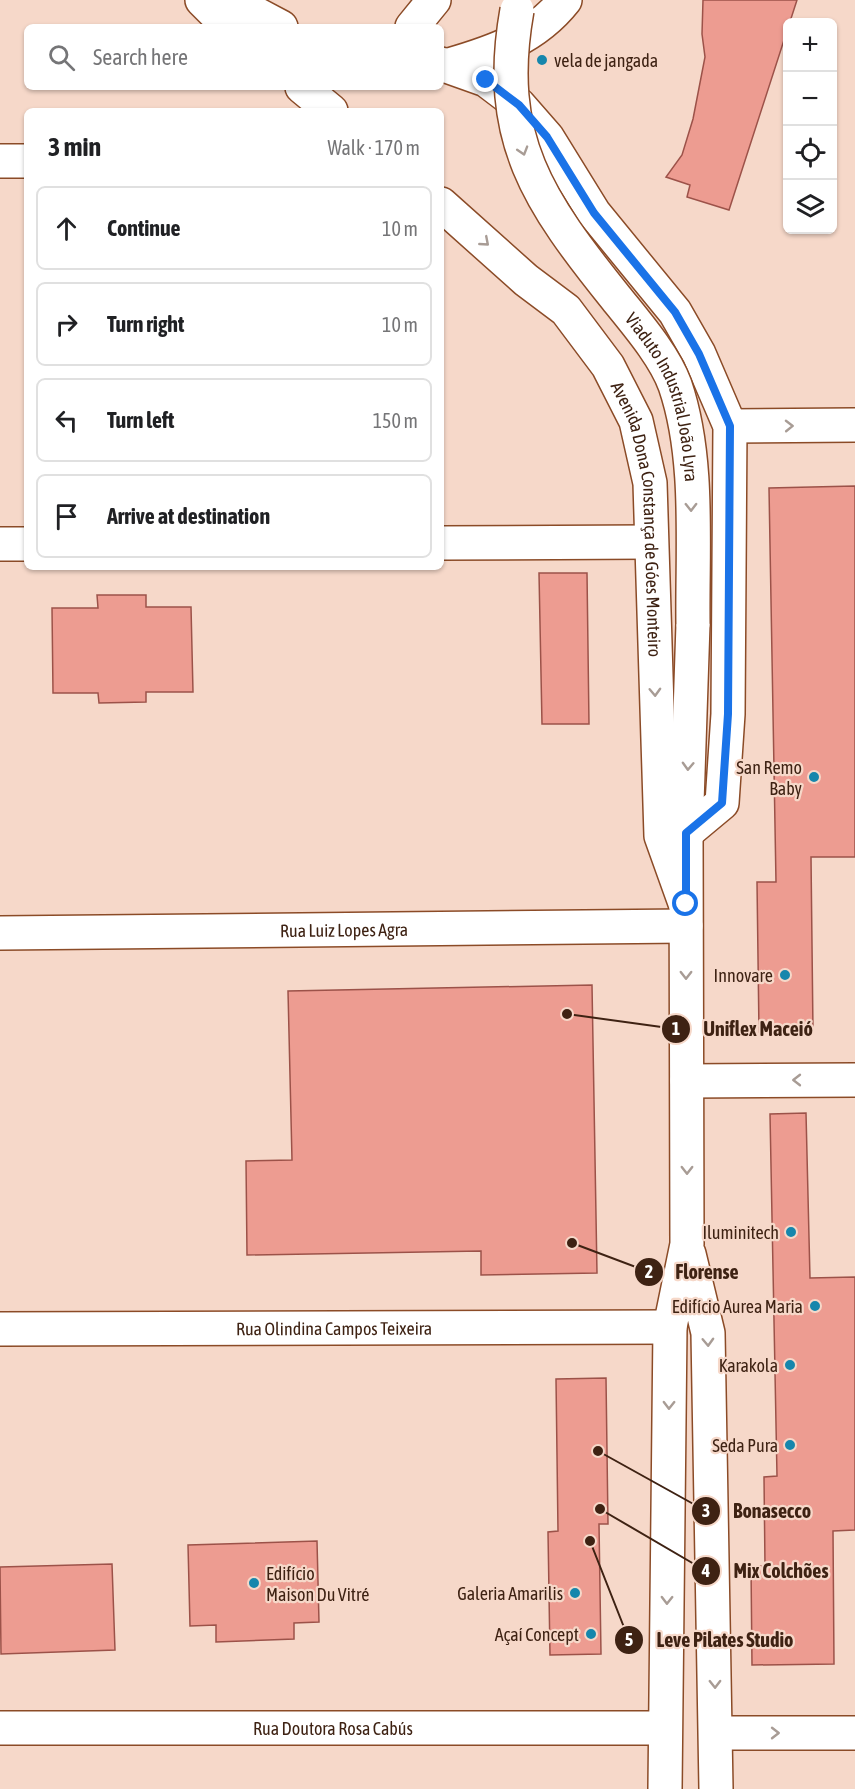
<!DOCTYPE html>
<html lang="en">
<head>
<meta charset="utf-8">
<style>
	:root { --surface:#fff; --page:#f6f6f6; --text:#202124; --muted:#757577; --line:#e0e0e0 }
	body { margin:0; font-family:"Asap Condensed",sans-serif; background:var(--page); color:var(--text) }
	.controls { position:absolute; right:18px; top:18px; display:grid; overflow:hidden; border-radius:9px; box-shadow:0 2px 4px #0004 }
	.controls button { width:54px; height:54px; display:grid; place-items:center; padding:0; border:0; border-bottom:2px solid var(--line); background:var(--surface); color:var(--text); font:30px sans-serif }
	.stop { position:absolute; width:18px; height:18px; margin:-14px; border:4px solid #1a73e8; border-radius:50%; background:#fff }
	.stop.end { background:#1a73e8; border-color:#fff; box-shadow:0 2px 6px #0008 }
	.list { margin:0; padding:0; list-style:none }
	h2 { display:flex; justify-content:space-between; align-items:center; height:78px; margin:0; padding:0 24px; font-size:26px }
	h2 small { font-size:20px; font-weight:400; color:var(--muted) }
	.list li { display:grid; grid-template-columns:39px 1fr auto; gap:18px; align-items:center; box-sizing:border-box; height:84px; margin:0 12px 12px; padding:0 12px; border:2px solid var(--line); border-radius:9px }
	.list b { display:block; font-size:22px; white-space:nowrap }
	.list em { font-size:20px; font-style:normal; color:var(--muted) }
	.icon { flex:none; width:33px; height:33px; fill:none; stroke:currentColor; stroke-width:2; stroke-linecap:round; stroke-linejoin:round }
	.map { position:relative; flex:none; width:855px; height:1789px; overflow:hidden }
	.search { position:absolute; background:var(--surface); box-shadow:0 2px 4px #0004; left:24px; top:24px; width:420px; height:66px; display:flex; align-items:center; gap:15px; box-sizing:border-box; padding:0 21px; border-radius:9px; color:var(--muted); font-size:22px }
	.panel { position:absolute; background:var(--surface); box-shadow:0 2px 4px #0004; left:24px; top:108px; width:420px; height:462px; border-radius:9px }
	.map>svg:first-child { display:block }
	.building { fill:#ed9c91; stroke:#9c5249; stroke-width:1.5 }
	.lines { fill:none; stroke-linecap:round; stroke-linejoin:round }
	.street-casing { stroke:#8b4b27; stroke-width:36 }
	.secondary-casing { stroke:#8b4b27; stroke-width:36 }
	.primary-casing { stroke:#8b4b27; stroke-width:36 }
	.street { stroke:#fff; stroke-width:33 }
	.secondary { stroke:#fff; stroke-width:33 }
	.primary { stroke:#fff; stroke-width:33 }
	.primary-bridge-casing { stroke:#8b4b27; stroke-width:36; stroke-linecap:butt }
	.primary-bridge { stroke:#fff; stroke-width:33 }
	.oneway { stroke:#a89c95 }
	.route { stroke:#1a73e8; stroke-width:8 }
	.poi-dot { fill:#1686ac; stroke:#f6d8c9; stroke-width:2 }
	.labels { text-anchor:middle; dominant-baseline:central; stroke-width:4.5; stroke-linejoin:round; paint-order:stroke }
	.poi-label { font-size:18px; fill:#3e2213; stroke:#f6d8c9; text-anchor:end }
	.street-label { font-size:18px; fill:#3e2213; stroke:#f6d8c9 }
	.leader { fill:none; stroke:#3e2213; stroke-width:2 }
	.callout-dot { fill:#3e2213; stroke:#f6d8c9; stroke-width:2 }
	.mark-label { font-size:18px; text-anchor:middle; font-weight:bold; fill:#fff }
	.callout-label { font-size:20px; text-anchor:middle; font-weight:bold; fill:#3e2213; stroke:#f6d8c9; stroke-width:4.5; stroke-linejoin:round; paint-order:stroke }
</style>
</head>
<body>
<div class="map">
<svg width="855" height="1789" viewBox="0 0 855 1789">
	<rect width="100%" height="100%" fill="#f6d8c9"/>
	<path class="building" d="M 703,0 L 797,0 L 729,210 L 687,197 L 690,185 L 666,177 L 682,155 L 693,119 L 705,57 L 702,34 Z
		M 855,486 L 855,857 L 811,857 L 813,1032 L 759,1032 L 757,882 L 776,882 L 769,488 Z
		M 539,573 L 587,573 L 589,724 L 542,724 Z
		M 97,595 L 146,595 L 146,607 L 191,607 L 193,692 L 146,692 L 146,702 L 99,703 L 98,693 L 53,693 L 52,608 L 98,608 Z
		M 592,985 L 597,1273 L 481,1275 L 481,1251 L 247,1255 L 246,1161 L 292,1160 L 288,991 Z
		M 806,1113 L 810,1278 L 855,1277 L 855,1530 L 833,1531 L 834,1664 L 752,1665 L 751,1566 L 765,1566 L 764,1477 L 777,1476 L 770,1114 Z
		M 606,1378 L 608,1524 L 599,1524 L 601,1654 L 550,1655 L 548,1532 L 558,1531 L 556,1379 Z
		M 317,1541 L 319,1622 L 294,1623 L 294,1639 L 216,1642 L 216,1625 L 190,1626 L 188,1545 Z
		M 112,1564 L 115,1650 L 1,1654 L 0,1567 Z"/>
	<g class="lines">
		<g class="street-casing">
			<g id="street">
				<path d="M 0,161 L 27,161"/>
				<path d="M 730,426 L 855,425"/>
				<path d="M 441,543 L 650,542"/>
				<path d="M 0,544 L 27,544"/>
				<path id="s1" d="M 0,933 L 686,926"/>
				<path d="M 687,1081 L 855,1080"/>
				<path id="s2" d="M 0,1329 L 670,1327"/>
				<path id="s3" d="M 0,1728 L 665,1728"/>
				<path d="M 716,1733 L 855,1733"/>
			</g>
		</g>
		<g class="secondary-casing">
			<g id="secondary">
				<path d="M 202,0 L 229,27"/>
				<path d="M 230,0 L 281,27"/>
				<path d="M 412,27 L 434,0"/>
				<path d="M 441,64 L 486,80 L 519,105 L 547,137 L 594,213 L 675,312 L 699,354 L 730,426 L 728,714 L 722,803 L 686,833"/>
				<path d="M 302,87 L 331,111"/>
				<path id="s4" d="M 441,204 L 526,280 L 566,310 L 608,366 L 636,421 L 650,483 L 661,836 L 685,903"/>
			</g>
		</g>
		<g class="primary-casing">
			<path id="primary" d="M 449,65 C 494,52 535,38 565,0
				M 689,1254 L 708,1333 L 716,1789
				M 665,1789 L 670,1327 L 687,1244 L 686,833 L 693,624"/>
		</g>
		<use href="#street" class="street"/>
		<use href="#secondary" class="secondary"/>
		<use href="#primary" class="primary"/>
		<g class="primary-bridge-casing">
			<g id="primary-bridge">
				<path id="s5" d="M 517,10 C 494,139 539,202 616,298 C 636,323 664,355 675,385 C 700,458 692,547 693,624"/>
			</g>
		</g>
		<use href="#primary-bridge" class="primary-bridge"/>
	</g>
	<defs><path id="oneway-chevron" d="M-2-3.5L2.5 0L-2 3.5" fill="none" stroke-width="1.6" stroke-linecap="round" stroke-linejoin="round" transform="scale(1.5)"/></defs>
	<g class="oneway">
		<use href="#oneway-chevron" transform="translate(523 151) rotate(73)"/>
		<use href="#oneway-chevron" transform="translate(485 242) rotate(41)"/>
		<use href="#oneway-chevron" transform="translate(789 426) rotate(-1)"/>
		<use href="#oneway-chevron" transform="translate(691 507) rotate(89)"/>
		<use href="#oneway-chevron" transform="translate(655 692) rotate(88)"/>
		<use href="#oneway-chevron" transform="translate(688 766) rotate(92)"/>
		<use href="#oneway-chevron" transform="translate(686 975) rotate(90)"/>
		<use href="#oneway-chevron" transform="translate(797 1080) rotate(180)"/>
		<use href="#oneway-chevron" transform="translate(687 1170) rotate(90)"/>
		<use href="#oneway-chevron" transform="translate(708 1342) rotate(88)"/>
		<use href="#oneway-chevron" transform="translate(669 1405) rotate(91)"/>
		<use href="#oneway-chevron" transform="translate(667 1600) rotate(91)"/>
		<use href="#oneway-chevron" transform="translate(715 1684) rotate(89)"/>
		<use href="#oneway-chevron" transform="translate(775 1733)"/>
	</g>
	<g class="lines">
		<path class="route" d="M 486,80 L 519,105 L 547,137 L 594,213 L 675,312 L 699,354 L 730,426 L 728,714 L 722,803 L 686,833 L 686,904"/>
	</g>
	<g class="poi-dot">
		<circle cx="542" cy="60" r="6"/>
		<circle cx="814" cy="777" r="6"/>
		<circle cx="785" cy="975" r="6"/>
		<circle cx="791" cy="1232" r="6"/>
		<circle cx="815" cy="1306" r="6"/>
		<circle cx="790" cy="1365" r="6"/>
		<circle cx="790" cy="1445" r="6"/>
		<circle cx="254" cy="1583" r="6"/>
		<circle cx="575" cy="1593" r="6"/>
		<circle cx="591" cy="1634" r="6"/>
	</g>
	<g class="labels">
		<g class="poi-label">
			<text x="554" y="60" text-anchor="start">vela de jangada</text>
			<text x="802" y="767">San Remo<tspan x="802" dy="21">Baby</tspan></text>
			<text x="773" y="975">Innovare</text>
			<text x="779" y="1232">Iluminitech</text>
			<text x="803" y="1306">Edifício Aurea Maria</text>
			<text x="778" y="1365">Karakola</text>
			<text x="778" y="1445">Seda Pura</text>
			<text x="266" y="1573" text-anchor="start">Edifício<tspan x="266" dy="21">Maison Du Vitré</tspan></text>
			<text x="563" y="1593">Galeria Amarilis</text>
			<text x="579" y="1634">Açaí Concept</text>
		</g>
		<g class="street-label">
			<text stroke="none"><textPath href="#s5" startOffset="430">Viaduto Industrial João Lyra</textPath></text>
			<text stroke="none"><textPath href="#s4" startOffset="393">Avenida Dona Constança de Góes Monteiro</textPath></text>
			<text stroke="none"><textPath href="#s1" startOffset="344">Rua Luiz Lopes Agra</textPath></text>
			<text stroke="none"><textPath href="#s2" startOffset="334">Rua Olindina Campos Teixeira</textPath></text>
			<text stroke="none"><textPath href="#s3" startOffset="333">Rua Doutora Rosa Cabús</textPath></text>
		</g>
	</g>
	<path class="leader" d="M567 1014L676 1029M572 1243L649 1272M598 1451L706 1511M600 1509L706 1571M590 1541L629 1640"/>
	<g class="callout-dot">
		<circle cx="567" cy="1014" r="6"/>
		<circle cx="572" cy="1243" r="6"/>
		<circle cx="598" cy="1451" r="6"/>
		<circle cx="600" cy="1509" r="6"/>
		<circle cx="590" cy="1541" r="6"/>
		<circle cx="676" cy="1029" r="15"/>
		<circle cx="649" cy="1272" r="15"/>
		<circle cx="706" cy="1511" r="15"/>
		<circle cx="706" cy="1571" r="15"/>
		<circle cx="629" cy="1640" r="15"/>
	</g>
	<g class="mark-label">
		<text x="676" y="1035">1</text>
		<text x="649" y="1278">2</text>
		<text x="706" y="1517">3</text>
		<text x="706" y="1577">4</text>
		<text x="629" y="1646">5</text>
	</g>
	<g class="callout-label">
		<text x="758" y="1036">Uniflex Maceió</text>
		<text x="707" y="1279">Florense</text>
		<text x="772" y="1518">Bonasecco</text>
		<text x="781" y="1578">Mix Colchões</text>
		<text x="725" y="1647">Leve Pilates Studio</text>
	</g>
</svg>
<div class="controls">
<button>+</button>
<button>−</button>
<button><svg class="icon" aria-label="locate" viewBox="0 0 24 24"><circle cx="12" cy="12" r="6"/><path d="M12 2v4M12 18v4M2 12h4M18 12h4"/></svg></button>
<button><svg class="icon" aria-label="layers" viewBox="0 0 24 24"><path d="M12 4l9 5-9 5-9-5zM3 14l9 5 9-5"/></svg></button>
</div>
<div class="stop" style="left:686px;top:904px"></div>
<div class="stop end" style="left:486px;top:80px"></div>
<div class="search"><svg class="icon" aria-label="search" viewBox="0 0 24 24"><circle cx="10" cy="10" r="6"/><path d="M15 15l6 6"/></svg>Search here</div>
<section class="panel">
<h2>3 min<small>Walk · 170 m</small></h2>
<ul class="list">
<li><svg class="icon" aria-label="ahead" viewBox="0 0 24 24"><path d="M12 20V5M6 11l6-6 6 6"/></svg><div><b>Continue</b></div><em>10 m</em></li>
<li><svg class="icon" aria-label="right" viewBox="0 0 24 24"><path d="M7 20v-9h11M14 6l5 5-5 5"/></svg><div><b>Turn right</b></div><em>10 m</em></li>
<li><svg class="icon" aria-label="left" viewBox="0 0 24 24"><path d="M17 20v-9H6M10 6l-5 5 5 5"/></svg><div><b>Turn left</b></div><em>150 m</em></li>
<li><svg class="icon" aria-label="arrive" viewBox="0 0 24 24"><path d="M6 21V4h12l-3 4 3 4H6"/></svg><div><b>Arrive at destination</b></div></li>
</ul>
</section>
</div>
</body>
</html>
